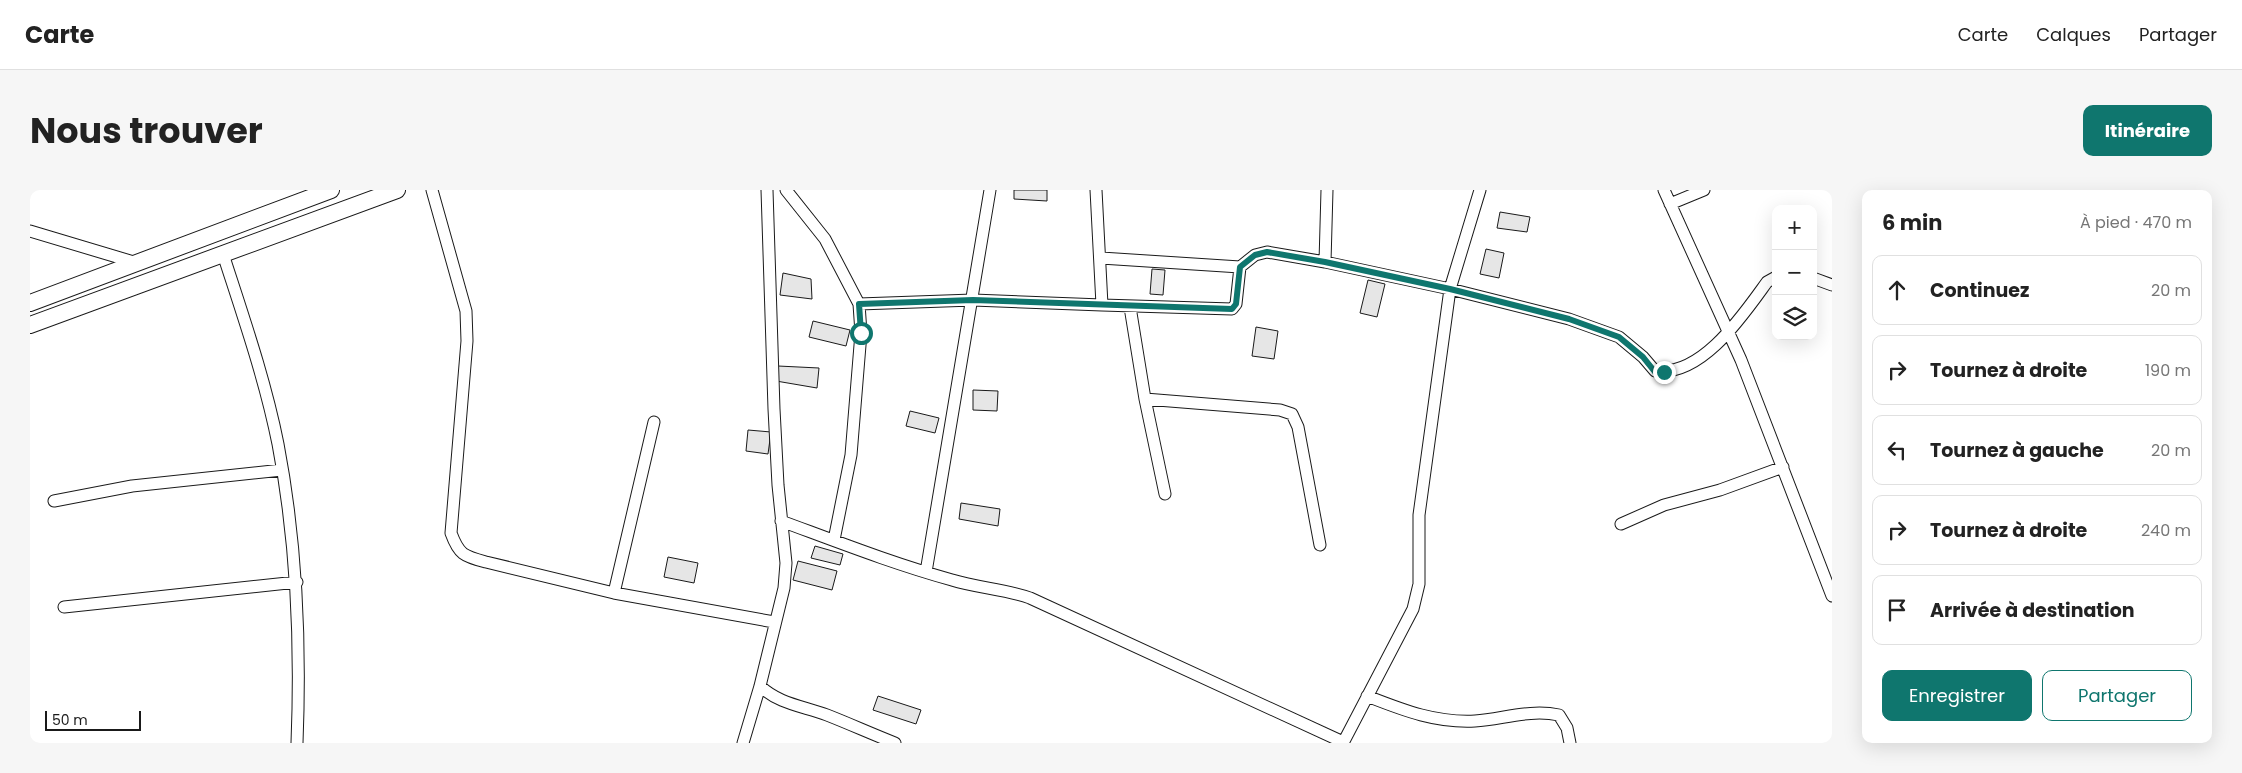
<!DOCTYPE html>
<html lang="fr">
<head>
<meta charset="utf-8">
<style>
	:root { --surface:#fff; --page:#f6f6f6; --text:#222; --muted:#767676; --line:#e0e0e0; --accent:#0f766e }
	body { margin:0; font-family:Poppins,sans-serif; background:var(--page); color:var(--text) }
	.controls { position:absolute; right:15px; top:15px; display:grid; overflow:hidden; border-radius:10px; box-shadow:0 5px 20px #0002 }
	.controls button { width:45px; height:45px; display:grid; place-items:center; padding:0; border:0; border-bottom:1px solid var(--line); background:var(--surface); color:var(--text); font:25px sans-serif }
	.scale { position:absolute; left:15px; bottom:12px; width:96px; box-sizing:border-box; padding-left:5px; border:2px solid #1a1a1a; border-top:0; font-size:14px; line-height:18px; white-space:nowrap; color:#1a1a1a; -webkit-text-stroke:4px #fff; paint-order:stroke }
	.stop { position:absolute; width:15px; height:15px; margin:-11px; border:4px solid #0f766e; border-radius:50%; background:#fff }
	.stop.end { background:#0f766e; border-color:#fff; box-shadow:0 1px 5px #0008 }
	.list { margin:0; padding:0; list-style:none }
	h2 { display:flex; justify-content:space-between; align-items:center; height:65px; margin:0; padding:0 20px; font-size:21px }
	h2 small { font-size:16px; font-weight:400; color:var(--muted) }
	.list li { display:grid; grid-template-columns:32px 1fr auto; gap:15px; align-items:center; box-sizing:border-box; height:70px; margin:0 10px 10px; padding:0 10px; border:1px solid var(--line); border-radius:10px }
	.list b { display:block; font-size:19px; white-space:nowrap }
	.list em { font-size:16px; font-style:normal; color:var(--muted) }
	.actions { display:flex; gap:10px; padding:15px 20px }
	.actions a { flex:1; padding:11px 0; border:1px solid var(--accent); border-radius:10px; text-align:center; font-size:18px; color:var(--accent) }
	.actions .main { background:var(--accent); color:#fff }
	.icon { flex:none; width:28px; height:28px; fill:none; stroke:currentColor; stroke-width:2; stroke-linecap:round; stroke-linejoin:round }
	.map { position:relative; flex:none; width:1802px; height:553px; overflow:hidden; border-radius:10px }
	header { display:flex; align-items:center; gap:30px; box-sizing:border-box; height:70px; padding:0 25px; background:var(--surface); border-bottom:1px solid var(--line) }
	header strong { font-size:24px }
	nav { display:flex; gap:28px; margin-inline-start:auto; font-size:18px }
	.intro { display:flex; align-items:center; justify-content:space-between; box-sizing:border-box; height:120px; padding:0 30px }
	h1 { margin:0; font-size:35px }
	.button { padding:12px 22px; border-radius:10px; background:var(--accent); color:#fff; font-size:18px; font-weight:700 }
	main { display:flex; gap:30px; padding:0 30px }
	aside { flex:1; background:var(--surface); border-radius:10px; box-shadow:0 5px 20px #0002 }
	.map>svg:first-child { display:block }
	.building { fill:#e6e6e6; stroke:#1a1a1a }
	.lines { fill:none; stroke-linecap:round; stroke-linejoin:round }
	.street-casing { stroke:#1a1a1a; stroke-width:13 }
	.secondary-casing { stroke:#1a1a1a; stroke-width:18 }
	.street { stroke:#fff; stroke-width:11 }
	.secondary { stroke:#fff; stroke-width:16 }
	.route { stroke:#0f766e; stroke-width:6 }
</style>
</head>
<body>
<header>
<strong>Carte</strong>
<nav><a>Carte</a><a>Calques</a><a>Partager</a></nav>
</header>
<div class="intro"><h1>Nous trouver</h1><a class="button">Itinéraire</a></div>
<main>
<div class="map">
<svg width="1802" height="553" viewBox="0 0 1802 553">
	<rect width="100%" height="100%" fill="#fff"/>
	<path class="building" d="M 984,0 L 1017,0 L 1017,11 L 984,9 Z
		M 1470,22 L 1500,27 L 1497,42 L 1467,38 Z
		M 1456,59 L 1474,63 L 1469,88 L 1450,84 Z
		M 1122,79 L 1135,80 L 1133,105 L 1120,104 Z
		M 753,83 L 781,89 L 782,109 L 750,105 Z
		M 1338,90 L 1355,94 L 1347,127 L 1330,123 Z
		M 783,131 L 820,140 L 816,156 L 779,147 Z
		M 1226,137 L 1248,141 L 1244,169 L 1222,166 Z
		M 748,176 L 789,178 L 787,198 L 746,191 Z
		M 943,200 L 968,201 L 967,221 L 943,220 Z
		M 880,221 L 909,228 L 905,243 L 876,236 Z
		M 718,240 L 741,242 L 738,264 L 716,261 Z
		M 931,313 L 970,319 L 968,336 L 929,329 Z
		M 785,356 L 813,364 L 810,375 L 781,368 Z
		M 638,367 L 668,373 L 664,393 L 634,387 Z
		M 768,371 L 807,381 L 802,400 L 763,390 Z
		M 848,506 L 891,520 L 886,534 L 843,520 Z"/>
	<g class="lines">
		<g class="street-casing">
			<path id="street" d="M 402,0 L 436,121 L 437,151 L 421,343 C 429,365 434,366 456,372 L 584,403 L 744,432
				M 756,0 L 795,49 L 829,114 L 831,143 L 821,265 L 804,350
				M 1066,0 L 1072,115 L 1202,119 L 1206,114 L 1210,77 L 1225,65 L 1237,62 L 1295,72 L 1420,99 L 1539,129 L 1589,147 L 1613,167 L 1625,181 C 1672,187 1713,125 1737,92 L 1746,87
				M 1634,0 L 1711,170 L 1802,406
				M 1640,14 L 1674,0
				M 0,41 L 107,73
				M 193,64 C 213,126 235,189 248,254 C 267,353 271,452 267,553
				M 1071,68 L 1210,77
				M 1295,72 L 1297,0
				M 1783,88 L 1802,95
				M 829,114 L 943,110 L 1072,115
				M 1100,117 L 1115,209 L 1135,304
				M 1115,209 L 1250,220 L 1262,224 L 1268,237 L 1290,355
				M 24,311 L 102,296 L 252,280
				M 751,331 C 808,352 864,374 922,390 C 948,398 975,399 1000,408 L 1313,552
				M 1591,334 L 1634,315 L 1690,300 L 1753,277
				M 896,382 L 960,0
				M 584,403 L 624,232
				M 34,417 L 267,392
				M 730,496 C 749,514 773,516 797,525 C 820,534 842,544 865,553
				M 1337,506 C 1373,520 1405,533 1445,531 C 1473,529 1500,519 1529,525 L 1537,538 L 1540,553
				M 713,553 L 730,496 L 754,398 L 756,373 L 748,295 L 744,219 L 737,0
				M 1313,553 L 1383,419 L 1389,394 L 1389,325 L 1420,99 L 1450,0"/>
		</g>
		<g class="secondary-casing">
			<path id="secondary" d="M 0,113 L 301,0
				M 0,135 L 367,0"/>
		</g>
		<use href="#street" class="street"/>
		<use href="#secondary" class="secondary"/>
	</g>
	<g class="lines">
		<path class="route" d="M 831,143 L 829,114 L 943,110 L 1202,119 L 1206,114 L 1210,77 L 1225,65 L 1237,62 L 1295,72 L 1420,99 L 1539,129 L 1589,147 L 1613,167 L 1625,182 L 1634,182"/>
	</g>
</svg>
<div class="controls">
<button>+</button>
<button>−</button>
<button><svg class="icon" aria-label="layers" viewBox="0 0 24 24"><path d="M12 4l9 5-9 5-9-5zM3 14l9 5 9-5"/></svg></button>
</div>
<div class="scale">50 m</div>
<div class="stop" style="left:831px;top:143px"></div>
<div class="stop end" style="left:1634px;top:182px"></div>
</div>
<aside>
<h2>6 min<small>À pied · 470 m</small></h2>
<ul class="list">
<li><svg class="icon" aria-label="ahead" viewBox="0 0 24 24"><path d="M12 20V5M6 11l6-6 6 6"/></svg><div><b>Continuez</b></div><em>20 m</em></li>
<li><svg class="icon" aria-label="right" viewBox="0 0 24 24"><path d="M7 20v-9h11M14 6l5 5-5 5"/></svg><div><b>Tournez à droite</b></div><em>190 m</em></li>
<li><svg class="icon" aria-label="left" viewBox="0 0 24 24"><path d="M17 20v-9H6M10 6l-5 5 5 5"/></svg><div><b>Tournez à gauche</b></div><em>20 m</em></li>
<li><svg class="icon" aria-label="right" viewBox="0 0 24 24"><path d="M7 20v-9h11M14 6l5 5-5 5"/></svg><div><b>Tournez à droite</b></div><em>240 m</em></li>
<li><svg class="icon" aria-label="arrive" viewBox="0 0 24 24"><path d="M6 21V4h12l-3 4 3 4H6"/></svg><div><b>Arrivée à destination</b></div></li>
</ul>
<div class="actions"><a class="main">Enregistrer</a><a>Partager</a></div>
</aside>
</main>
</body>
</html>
